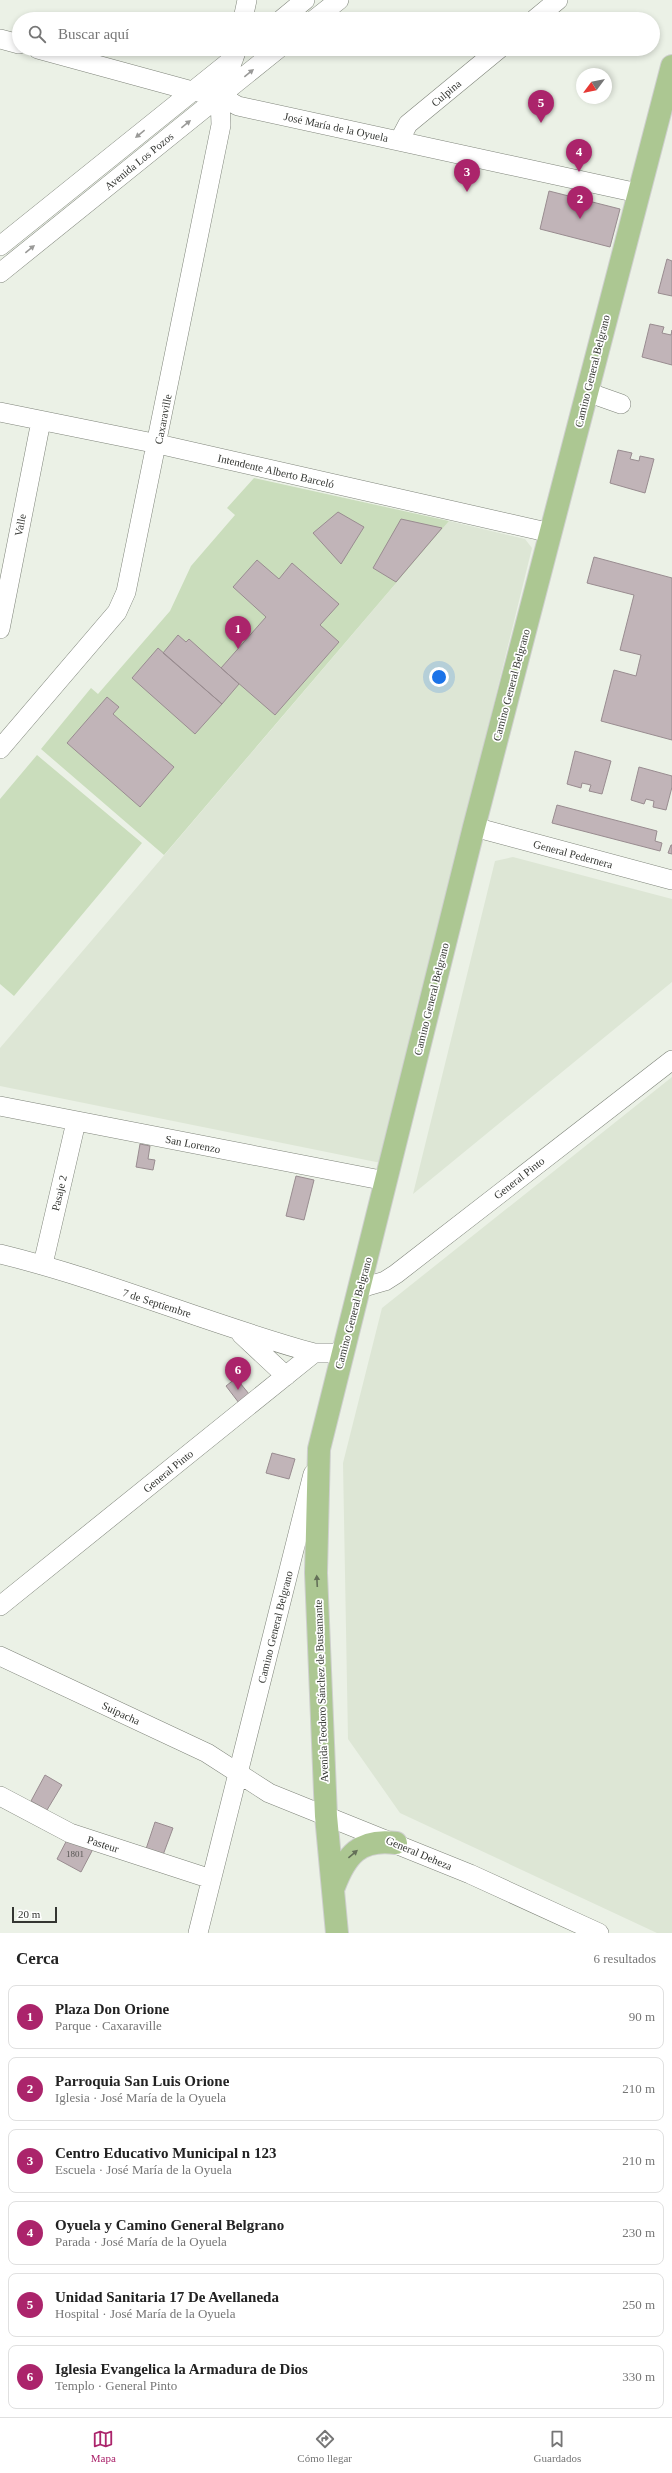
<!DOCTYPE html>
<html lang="es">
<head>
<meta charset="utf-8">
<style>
	:root { --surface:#fff; --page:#f2f2f2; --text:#222; --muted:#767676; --line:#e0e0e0; --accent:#ab246b }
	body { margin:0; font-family:Georgia,serif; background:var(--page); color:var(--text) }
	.compass { position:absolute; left:576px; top:68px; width:36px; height:36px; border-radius:50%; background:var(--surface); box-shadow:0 2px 6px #0003; rotate:238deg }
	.scale { position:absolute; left:12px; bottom:10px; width:45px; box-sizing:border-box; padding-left:4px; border:2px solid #343632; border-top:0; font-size:11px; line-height:14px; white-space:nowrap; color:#343632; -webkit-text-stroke:3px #fff; paint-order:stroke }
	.you { position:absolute; left:439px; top:677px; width:14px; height:14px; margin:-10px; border:3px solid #fff; border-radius:50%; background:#1a73e8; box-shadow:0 0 0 6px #1a73e833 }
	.badge { display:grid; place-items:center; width:26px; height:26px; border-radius:50%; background:var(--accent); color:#fff; font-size:13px; font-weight:700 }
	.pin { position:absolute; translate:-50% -33px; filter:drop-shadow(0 1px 2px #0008) }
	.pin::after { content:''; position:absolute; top:21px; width:14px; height:12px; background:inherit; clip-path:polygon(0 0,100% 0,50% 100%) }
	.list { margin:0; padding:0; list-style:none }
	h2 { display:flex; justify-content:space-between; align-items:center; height:52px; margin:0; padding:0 16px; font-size:17px }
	h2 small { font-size:13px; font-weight:400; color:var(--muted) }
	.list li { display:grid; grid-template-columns:26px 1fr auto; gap:12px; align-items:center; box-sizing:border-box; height:64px; margin:0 8px 8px; padding:0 8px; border:1px solid var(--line); border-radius:8px }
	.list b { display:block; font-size:15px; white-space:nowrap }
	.list p { margin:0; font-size:13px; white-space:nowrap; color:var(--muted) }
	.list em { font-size:13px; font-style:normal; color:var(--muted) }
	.icon { flex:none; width:22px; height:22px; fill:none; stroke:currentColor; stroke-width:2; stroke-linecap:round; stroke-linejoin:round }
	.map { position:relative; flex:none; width:672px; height:1933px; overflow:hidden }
	.search { position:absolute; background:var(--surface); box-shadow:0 2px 6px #0003; left:12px; right:12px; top:12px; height:44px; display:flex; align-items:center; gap:10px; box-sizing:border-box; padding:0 14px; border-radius:22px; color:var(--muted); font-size:15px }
	.sheet { height:484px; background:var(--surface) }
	nav { display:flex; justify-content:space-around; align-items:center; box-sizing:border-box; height:56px; border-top:1px solid var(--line); background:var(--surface); font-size:11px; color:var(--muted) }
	nav a { display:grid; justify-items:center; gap:2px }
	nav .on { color:var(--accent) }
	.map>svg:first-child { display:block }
	.built { fill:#dde6d5 }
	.green { fill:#caddbc }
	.building { fill:#c1b4b8; stroke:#998c90 }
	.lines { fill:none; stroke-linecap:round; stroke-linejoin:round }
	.minor-casing { stroke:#7f847a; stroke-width:20 }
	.major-casing { stroke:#cecfce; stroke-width:24 }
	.minor { stroke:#fff; stroke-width:19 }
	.major { stroke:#acc792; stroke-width:22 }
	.oneway { fill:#9a9a98 }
	.oneway2 { fill:#647058 }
	.labels { text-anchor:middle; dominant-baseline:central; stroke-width:3.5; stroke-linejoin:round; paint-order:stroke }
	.number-label { font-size:9px; fill:#575654 }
	.street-label { font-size:11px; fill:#343632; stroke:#fff }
</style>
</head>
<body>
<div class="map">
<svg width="672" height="1933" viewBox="0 0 672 1933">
	<rect width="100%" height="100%" fill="#ebf1e6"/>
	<path class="built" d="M 449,521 L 525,539 L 532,548 L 381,1163 L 0,1086 L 0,1048 Z
		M 513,857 L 672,899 L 672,982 L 413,1194 L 495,861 Z
		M 672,1077 L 672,1933 L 657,1933 L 400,1813 L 348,1739 L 343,1463 L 382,1308 Z"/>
	<path class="green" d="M 254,478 L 449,521 L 164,855 L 41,749 L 91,688 L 98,694 L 170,611 L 191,566 L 235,515 L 227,508 Z
		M 37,755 L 142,843 L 14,996 L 0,984 L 0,799 Z"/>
	<path class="building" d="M 549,191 L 620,209 L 610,247 L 540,229 Z
		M 667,259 L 672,261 L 672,296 L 658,293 Z
		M 650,324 L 664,327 L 662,333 L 671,335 L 672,330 L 672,365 L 642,357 Z
		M 618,450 L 632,453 L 630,459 L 639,461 L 640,456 L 654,459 L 645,493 L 610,483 Z
		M 338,512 L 364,527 L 341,564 L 313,533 Z
		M 401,519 L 442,528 L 396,582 L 373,568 Z
		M 594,557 L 672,578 L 672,740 L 601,721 L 614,670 L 636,676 L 641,655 L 620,650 L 634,595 L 587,583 Z
		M 257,560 L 279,579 L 292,563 L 339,604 L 320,625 L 339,642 L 275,715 L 221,668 L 266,617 L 233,587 Z
		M 178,635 L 186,642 L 189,639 L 239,684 L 222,704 L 163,653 Z
		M 158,648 L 222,704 L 195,734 L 132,678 Z
		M 107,697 L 119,707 L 113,714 L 174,767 L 140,807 L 67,743 Z
		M 575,751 L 611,761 L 602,794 L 589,791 L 591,785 L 582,783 L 581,788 L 567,784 Z
		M 639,767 L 672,776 L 672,787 L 666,810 L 653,807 L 654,801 L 646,799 L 644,804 L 631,800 Z
		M 557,805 L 657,831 L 655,841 L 662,843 L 660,851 L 552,823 Z
		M 671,845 L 672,845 L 672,854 L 668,853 Z
		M 140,1144 L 150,1146 L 148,1159 L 155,1160 L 153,1170 L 136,1167 Z
		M 296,1176 L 314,1180 L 304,1220 L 286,1216 Z
		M 236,1378 L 249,1394 L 239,1403 L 226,1386 Z
		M 272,1453 L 295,1459 L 289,1479 L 266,1473 Z
		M 45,1775 L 62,1785 L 47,1810 L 31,1801 Z
		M 155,1822 L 173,1828 L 163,1855 L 146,1849 Z
		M 69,1836 L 93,1849 L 81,1872 L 57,1859 Z"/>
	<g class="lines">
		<g class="minor-casing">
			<path id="minor" d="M 243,19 L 247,0
				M 282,19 L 305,0
				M 315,19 L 339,0
				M 535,19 L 558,0
				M 0,39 L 19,44
				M 38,49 L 192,91 L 220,96 L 238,106 L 638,193
				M 399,141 L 408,124 L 499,49
				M 0,246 L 234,58
				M 0,273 L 278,49
				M 587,392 L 621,404
				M 0,412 L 158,444 L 551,533
				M 0,629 L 41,421
				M 0,749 L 117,612 L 126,592 L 221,125 L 220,96 L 237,49
				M 474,827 L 672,880
				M 0,1106 L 386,1181
				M 0,1254 C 107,1280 208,1324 314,1353
				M 43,1264 L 76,1122
				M 361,1288 L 385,1281 L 396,1274 L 672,1060
				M 241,1334 L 286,1376
				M 0,1606 L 314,1353 L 341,1353
				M 0,1656 L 207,1753 L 269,1793 L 470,1874 L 599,1933
				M 0,1796 L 70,1833 L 211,1879
				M 198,1933 L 313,1474"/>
		</g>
		<g class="major-casing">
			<path id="major" d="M 334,1887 C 346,1855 360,1838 396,1843
				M 337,1933 L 326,1816 L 316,1573 L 319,1449 L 474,827 L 672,66"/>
		</g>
		<use href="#minor" class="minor"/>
		<use href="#major" class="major"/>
	</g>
	<defs><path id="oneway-solid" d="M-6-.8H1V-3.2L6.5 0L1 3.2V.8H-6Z"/></defs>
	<g class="oneway">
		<use href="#oneway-solid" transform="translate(249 73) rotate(-39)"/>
		<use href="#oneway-solid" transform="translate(186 124) rotate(-39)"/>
		<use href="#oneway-solid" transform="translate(140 134) rotate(141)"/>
		<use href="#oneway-solid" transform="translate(30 249) rotate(-39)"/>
	</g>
	<g class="oneway2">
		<use href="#oneway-solid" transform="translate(317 1581) rotate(-93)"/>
		<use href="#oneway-solid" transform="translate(353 1854) rotate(-40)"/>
	</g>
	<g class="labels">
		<g class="number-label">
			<text x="75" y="1854">1801</text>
		</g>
		<g class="street-label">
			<text transform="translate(446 93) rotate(-40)">Culpina</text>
			<text transform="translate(336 127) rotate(12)">José María de la Oyuela</text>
			<text transform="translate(139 161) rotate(-39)">Avenida Los Pozos</text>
			<text transform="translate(592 371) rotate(-76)">Camino General Belgrano</text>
			<text transform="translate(163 419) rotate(-79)">Caxaraville</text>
			<text transform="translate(276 471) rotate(13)">Intendente Alberto Barceló</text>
			<text transform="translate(20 525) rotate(-79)">Valle</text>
			<text transform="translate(511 685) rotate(-75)">Camino General Belgrano</text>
			<text transform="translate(573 854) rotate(15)">General Pedernera</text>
			<text transform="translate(431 999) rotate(-76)">Camino General Belgrano</text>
			<text transform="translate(193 1144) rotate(11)">San Lorenzo</text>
			<text transform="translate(519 1178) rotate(-38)">General Pinto</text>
			<text transform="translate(59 1193) rotate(-77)">Pasaje 2</text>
			<text transform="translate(157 1303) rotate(18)">7 de Septiembre</text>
			<text transform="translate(353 1313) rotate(-75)">Camino General Belgrano</text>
			<text transform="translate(168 1471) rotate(-39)">General Pinto</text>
			<text transform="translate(275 1627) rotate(-76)">Camino General Belgrano</text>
			<text transform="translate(321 1691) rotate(-92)">Avenida Teodoro Sánchez de Bustamante</text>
			<text transform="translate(121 1713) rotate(25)">Suipacha</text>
			<text transform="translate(103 1844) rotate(18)">Pasteur</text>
			<text transform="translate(419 1853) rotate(23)">General Deheza</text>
		</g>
	</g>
</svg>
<svg class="compass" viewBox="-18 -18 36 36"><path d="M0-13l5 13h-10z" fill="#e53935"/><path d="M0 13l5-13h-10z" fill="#767676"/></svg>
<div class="scale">20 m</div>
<div class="you"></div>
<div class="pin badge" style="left:238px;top:649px">1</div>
<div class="pin badge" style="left:580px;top:219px">2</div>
<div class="pin badge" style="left:467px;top:192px">3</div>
<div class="pin badge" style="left:579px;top:172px">4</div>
<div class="pin badge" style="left:541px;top:123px">5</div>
<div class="pin badge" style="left:238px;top:1390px">6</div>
<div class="search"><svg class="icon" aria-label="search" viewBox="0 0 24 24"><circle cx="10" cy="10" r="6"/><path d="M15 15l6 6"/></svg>Buscar aquí</div>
</div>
<section class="sheet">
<h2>Cerca<small>6 resultados</small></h2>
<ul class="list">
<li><span class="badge">1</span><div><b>Plaza Don Orione</b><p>Parque · Caxaraville</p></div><em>90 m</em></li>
<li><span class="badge">2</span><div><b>Parroquia San Luis Orione</b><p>Iglesia · José María de la Oyuela</p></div><em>210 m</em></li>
<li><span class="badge">3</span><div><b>Centro Educativo Municipal n 123</b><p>Escuela · José María de la Oyuela</p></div><em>210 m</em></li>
<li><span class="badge">4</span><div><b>Oyuela y Camino General Belgrano</b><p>Parada · José María de la Oyuela</p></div><em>230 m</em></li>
<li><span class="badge">5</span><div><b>Unidad Sanitaria 17 De Avellaneda</b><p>Hospital · José María de la Oyuela</p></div><em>250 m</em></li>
<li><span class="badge">6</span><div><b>Iglesia Evangelica la Armadura de Dios</b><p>Templo · General Pinto</p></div><em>330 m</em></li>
</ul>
</section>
<nav>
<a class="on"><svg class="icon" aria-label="map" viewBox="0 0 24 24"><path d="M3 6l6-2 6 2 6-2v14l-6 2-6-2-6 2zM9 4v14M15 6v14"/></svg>Mapa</a>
<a><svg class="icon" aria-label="directions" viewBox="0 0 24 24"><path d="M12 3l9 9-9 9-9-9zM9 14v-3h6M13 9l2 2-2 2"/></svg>Cómo llegar</a>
<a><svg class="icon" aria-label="saved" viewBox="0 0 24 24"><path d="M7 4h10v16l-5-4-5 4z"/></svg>Guardados</a>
</nav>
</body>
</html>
